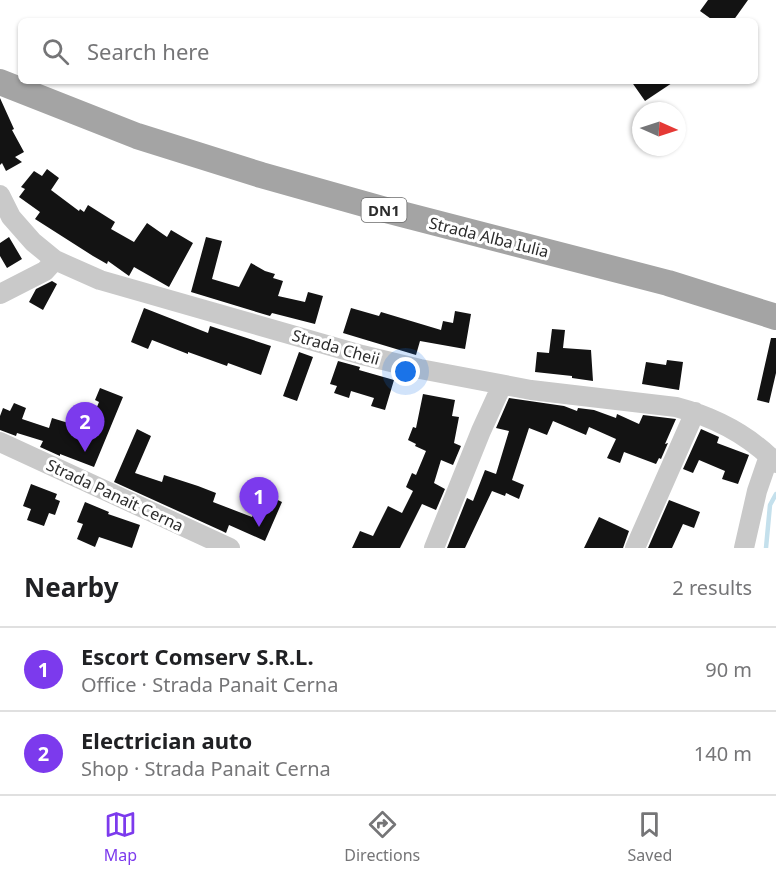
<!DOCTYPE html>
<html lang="en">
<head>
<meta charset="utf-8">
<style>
	:root { --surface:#fff; --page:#f2f2f2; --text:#202124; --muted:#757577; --line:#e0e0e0; --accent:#7c3aed }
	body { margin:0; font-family:"Noto Sans",sans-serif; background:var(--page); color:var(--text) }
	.compass { position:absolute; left:632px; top:102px; width:54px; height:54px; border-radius:50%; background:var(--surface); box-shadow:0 2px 4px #0004; rotate:93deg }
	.you { position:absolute; left:406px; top:372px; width:21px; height:21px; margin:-15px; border:4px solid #fff; border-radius:50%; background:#1a73e8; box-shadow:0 0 0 9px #1a73e833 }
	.badge { display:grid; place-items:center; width:39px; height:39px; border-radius:50%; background:var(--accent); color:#fff; font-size:20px; font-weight:700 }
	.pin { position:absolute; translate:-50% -50px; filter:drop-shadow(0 2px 3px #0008) }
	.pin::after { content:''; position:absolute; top:32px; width:21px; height:18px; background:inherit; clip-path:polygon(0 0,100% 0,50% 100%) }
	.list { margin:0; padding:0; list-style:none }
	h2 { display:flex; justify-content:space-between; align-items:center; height:78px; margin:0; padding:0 24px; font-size:26px }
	h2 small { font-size:20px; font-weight:400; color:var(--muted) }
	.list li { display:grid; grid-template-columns:39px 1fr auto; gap:18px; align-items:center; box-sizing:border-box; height:84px; padding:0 24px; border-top:2px solid var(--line) }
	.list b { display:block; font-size:22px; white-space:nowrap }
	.list p { margin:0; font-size:20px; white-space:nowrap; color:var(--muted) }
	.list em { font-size:20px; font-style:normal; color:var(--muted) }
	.icon { flex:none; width:33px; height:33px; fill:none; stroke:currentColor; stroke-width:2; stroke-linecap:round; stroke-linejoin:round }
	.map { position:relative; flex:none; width:776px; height:548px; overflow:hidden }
	.search { position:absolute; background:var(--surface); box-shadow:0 2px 4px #0004; left:18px; right:18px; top:18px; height:66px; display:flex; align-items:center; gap:15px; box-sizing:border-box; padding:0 21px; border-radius:9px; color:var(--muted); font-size:22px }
	.sheet { height:246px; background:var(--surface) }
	nav { display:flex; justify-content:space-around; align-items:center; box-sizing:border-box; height:84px; border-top:2px solid var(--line); background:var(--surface); font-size:16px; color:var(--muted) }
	nav a { display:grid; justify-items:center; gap:3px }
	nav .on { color:var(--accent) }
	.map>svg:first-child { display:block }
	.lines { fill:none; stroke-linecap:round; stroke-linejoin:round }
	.stream { stroke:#c4e0ec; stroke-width:4.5 }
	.building { fill:#131313 }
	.minor { stroke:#c9c9c9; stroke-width:20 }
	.major { stroke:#a4a4a4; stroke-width:26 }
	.labels { text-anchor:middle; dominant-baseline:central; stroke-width:6; stroke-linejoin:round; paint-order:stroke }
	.shield { fill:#fff; stroke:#6b6b6b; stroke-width:1.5 }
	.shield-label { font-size:15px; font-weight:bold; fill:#2c2c2c }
	.street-label { font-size:16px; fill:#2c2c2c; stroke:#fff }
</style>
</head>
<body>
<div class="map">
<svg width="776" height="548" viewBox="0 0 776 548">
	<rect width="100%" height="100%" fill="#fff"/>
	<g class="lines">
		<path class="stream" d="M 766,548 L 770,505 L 776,494"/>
	</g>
	<path class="building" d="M 708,0 L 748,0 L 733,21 L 714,21 L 700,11 Z
		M 631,81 L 675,81 L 645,101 Z
		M 0,98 L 14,129 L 12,130 L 24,152 L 15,157 L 22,162 L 6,171 L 2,163 L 0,165 Z
		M 47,169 L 59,178 L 51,190 L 79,211 L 80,209 L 84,212 L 88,205 L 115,222 L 111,229 L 134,242 L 147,223 L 167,237 L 171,230 L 193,243 L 169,287 L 134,267 L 129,276 L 108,261 L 107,264 L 93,256 L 35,219 L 40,212 L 19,197 L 25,189 L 21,187 L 34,171 L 42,176 Z
		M 9,237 L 22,259 L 7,268 L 0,256 L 0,243 Z
		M 206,237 L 222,241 L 212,279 L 239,287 L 251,263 L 265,271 L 275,274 L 273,278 L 283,281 L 278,296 L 305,302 L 308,292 L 323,296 L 315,324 L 272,313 L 270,316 L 191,292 Z
		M 52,281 L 57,284 L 43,310 L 29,302 L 36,289 Z
		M 144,308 L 208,333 L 210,326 L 271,346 L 261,375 L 228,363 L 227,366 L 188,352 L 188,354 L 152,340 L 148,349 L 131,342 Z
		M 351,308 L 379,316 L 381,312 L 441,330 L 443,321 L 453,323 L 455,311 L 471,314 L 465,349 L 420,341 L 416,355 L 343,333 Z
		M 552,329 L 565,330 L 563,348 L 591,350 L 593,381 L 572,378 L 572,376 L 535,372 L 537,352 L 549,353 Z
		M 771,338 L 776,338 L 776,373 L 769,403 L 757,400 Z
		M 299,352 L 313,357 L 297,401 L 283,396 Z
		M 667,360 L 683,362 L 679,390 L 642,384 L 646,362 L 666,365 Z
		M 338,361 L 360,367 L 359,370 L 394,380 L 385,410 L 371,406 L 374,398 L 351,391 L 349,398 L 334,393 L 337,386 L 330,384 Z
		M 100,388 L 123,397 L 94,467 L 60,454 L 60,456 L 40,447 L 43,441 L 17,433 L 16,436 L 0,430 L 0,416 L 3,408 L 10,411 L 14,403 L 26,408 L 22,419 L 49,428 L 52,418 L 88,429 L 99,402 L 95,400 Z
		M 423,394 L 455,400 L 452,416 L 459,417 L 454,443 L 461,446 L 453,465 L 441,460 L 434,483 L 445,489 L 436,510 L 422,504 L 400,548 L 352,548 L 360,531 L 373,536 L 388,506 L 402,513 L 413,491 L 406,487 L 412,473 L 416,475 L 426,451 L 415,446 L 416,444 L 408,440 L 413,427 L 416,428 Z
		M 509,398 L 564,406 L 577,411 L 578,408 L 594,410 L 616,418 L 617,414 L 639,424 L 643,415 L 676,419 L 665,444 L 668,443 L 661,459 L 659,458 L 656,464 L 624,452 L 620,463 L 607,458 L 616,439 L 589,427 L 586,435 L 553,421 L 547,435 L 529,428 L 512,480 L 524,485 L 519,499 L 506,493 L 505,496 L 492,491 L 465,548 L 447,548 L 467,498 L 473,501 L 485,470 L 496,474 L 509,431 L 496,428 Z
		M 137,429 L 151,436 L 135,473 L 162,482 L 164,475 L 198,486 L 216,493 L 213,502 L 252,517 L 263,493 L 282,502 L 265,541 L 229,525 L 226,533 L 222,531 L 114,482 Z
		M 701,429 L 719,437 L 717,443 L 749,455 L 738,484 L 722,479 L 725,471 L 699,460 L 693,473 L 683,469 Z
		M 31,484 L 57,494 L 55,499 L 60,501 L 55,515 L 49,513 L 44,526 L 27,520 L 31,509 L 23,506 Z
		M 669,500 L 700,512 L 694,528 L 683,524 L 672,548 L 648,548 Z
		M 85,502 L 109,512 L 108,514 L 140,525 L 132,548 L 99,537 L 95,547 L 77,539 L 83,524 L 77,522 Z
		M 599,517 L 629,531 L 623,548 L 584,548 Z"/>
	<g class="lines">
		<path class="minor" d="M 0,195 L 11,217 L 33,242 L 55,260 L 100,280 L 362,355 L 420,369 L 531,390 L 676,407 C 714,417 748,434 776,463
			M 0,294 L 45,271 L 55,260
			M 0,442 L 230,548
			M 434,548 L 481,431 L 502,385
			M 635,548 L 695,412
			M 744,548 L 757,491 L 769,456"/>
		<path class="major" d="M 0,82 L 137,136 L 261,175 L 382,209 L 668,283 L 776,317"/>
	</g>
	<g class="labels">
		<rect class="shield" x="361.5" y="198" width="45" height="24" rx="4.5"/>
		<g class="shield-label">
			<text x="384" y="210">DN1</text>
		</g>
		<g class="street-label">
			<text transform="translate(489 237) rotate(14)">Strada Alba Iulia</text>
			<text transform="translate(336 347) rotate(16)">Strada Cheii</text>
			<text transform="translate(115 495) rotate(25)">Strada Panait Cerna</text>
		</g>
	</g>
</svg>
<svg class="compass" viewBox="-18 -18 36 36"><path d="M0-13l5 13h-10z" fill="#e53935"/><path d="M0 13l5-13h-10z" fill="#757577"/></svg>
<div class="you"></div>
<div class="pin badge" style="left:259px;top:527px">1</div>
<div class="pin badge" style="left:85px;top:452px">2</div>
<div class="search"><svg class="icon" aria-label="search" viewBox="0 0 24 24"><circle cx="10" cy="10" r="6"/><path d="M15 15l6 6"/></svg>Search here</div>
</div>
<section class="sheet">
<h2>Nearby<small>2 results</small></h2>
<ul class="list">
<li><span class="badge">1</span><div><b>Escort Comserv S.R.L.</b><p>Office · Strada Panait Cerna</p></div><em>90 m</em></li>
<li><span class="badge">2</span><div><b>Electrician auto</b><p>Shop · Strada Panait Cerna</p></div><em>140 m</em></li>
</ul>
</section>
<nav>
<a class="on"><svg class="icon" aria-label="map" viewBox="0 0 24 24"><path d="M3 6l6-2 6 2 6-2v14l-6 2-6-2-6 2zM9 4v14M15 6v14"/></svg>Map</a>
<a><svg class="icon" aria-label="directions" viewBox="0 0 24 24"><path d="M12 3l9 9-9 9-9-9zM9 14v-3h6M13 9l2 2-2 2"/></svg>Directions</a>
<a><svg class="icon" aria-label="saved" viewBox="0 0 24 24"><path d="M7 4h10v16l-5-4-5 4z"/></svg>Saved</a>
</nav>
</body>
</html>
